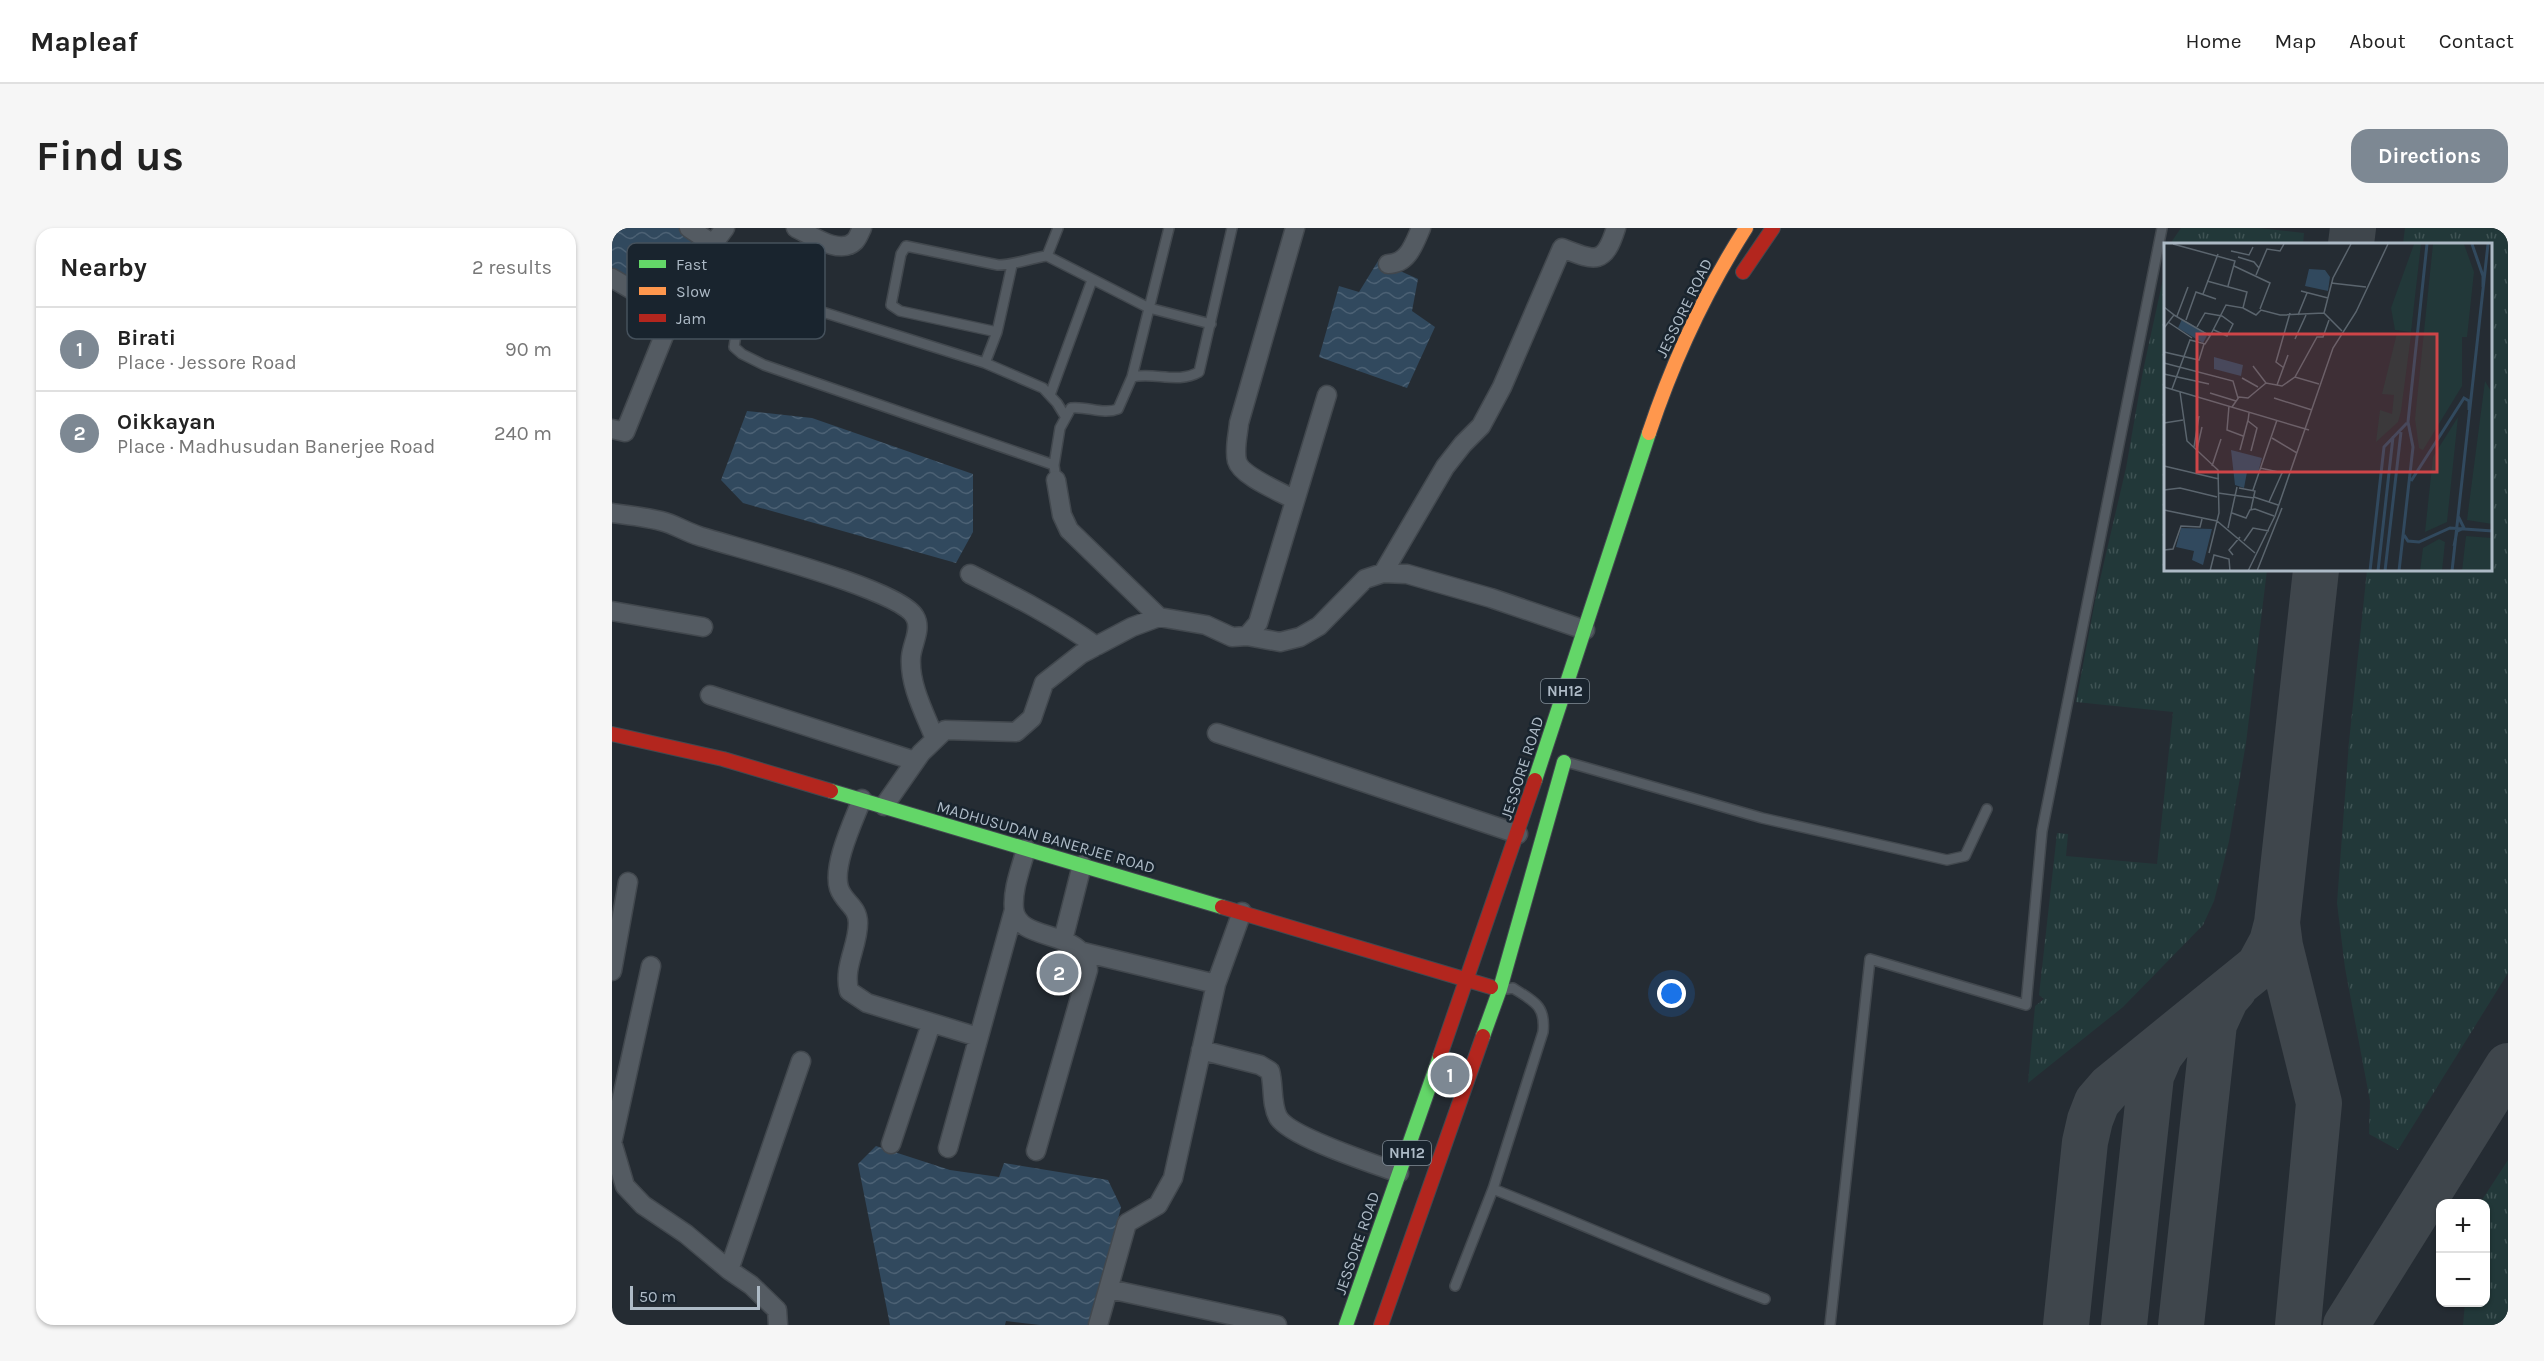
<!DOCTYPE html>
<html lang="en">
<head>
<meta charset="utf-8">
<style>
	:root { --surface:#fff; --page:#f6f6f6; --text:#222; --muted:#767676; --line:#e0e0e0; --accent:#7d8893 }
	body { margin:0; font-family:Karla,sans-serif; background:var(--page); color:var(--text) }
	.controls { position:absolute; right:18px; bottom:18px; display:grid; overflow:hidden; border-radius:12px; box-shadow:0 2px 4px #0004 }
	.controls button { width:54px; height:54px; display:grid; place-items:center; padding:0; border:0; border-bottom:2px solid var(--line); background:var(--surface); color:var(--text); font:30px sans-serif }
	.scale { position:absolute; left:18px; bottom:15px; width:130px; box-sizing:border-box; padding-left:6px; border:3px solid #adbac6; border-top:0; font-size:16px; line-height:21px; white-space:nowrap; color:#adbac6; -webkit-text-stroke:4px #19242e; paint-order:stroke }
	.you { position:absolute; left:1060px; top:766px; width:21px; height:21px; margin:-15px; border:4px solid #fff; border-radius:50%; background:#1a73e8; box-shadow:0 0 0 9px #1a73e833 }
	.badge { display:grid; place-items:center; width:39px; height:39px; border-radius:50%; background:var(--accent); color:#fff; font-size:20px; font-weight:700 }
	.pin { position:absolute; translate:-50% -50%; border:3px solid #fff; box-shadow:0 2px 6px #0006 }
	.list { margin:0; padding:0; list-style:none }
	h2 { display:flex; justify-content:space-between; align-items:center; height:78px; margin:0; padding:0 24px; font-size:26px }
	h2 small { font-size:20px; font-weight:400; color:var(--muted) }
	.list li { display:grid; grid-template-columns:39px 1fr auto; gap:18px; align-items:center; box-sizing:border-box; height:84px; padding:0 24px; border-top:2px solid var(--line) }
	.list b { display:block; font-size:22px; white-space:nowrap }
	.list p { margin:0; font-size:20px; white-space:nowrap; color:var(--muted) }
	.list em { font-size:20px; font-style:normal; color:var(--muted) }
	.map { position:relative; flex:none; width:1896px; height:1097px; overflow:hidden; border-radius:18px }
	header { display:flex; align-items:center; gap:36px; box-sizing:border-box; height:84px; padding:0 30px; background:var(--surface); border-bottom:2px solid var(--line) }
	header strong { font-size:28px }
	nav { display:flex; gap:33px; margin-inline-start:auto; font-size:21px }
	.intro { display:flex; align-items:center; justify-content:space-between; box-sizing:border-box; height:144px; padding:0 36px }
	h1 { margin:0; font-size:42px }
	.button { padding:15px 27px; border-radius:18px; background:var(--accent); color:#fff; font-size:21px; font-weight:700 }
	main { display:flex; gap:36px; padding:0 36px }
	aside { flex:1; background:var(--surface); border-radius:18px; box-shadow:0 2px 4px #0004 }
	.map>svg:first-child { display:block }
	.grass { fill:url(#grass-tufts) }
	.water { fill:url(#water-waves) }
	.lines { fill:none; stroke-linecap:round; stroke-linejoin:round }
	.taxiway { stroke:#3f464c; stroke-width:46 }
	.lane-casing { stroke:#42484e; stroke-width:12 }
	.street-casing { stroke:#42484e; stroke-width:21 }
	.fast-casing { stroke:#424950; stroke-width:16 }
	.slow-casing { stroke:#424950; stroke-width:16 }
	.jam-casing { stroke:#424950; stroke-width:16 }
	.lane { stroke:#545b62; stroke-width:9 }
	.street { stroke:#545b62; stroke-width:18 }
	.fast { stroke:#63d668; stroke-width:14 }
	.slow { stroke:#ff974d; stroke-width:14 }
	.jam { stroke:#b3261e; stroke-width:14 }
	.labels { text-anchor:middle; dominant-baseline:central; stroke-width:5; stroke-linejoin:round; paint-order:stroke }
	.shield { fill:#19242e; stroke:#818d98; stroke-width:1.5 }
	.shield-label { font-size:15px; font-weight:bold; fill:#adbac6 }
	.street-label { font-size:16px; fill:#adbac6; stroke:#19242e }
	.inset-river { fill:none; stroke:#31495e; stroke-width:3 }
	.inset-road { fill:none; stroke:#5b656e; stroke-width:1.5 }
	.view { fill:#ce4548; fill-opacity:0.15; stroke:#ce4548; stroke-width:3 }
	.inset-edge { fill:none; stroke:#adbac6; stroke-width:3 }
	.key { fill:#19242e; stroke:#45515c; stroke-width:1.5 }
	.key-label { font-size:16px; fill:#adbac6 }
</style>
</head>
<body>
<header>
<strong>Mapleaf</strong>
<nav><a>Home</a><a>Map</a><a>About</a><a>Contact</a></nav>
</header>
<div class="intro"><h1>Find us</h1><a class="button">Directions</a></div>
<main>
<aside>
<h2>Nearby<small>2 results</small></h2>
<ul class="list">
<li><span class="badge">1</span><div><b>Birati</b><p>Place · Jessore Road</p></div><em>90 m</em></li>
<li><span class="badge">2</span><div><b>Oikkayan</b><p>Place · Madhusudan Banerjee Road</p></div><em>240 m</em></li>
</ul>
</aside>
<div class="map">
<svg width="1896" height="1097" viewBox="0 0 1896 1097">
	<defs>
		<pattern id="grass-tufts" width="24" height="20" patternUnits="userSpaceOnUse" patternTransform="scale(1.5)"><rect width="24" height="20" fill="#223839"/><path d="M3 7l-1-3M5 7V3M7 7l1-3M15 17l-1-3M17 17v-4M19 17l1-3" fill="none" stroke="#3f5354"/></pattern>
		<pattern id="water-waves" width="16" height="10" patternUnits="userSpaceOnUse" patternTransform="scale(1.5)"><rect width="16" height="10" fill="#31495e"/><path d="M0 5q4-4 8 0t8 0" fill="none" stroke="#4c6174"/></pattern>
	</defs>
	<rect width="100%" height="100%" fill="#252c33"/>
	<path class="grass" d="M 1569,0 L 1647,0 L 1692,5 L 1691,16 L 1558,16 Z
		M 1793,0 L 1896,0 L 1896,745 L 1786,922 L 1757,906 L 1758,873 L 1733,740 L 1725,675 L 1737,514 L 1755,342 L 1880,342 L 1880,16 L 1791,16 Z
		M 1554,37 L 1554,342 L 1655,342 L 1634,515 L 1617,613 L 1602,673 L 1591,697 L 1511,779 L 1416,855 L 1423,778 L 1432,771 L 1427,767 L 1445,605 L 1456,606 L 1454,628 L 1545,636 L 1561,484 L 1464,474 L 1483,373 L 1514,240 L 1531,143 Z
		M 1896,932 L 1896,1097 L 1851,1097 L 1853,1075 L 1874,1074 L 1874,976 L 1868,975 Z"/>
	<path class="water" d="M 0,0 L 77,0 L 83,4 L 64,50 L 48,68 L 0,46 Z
		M 766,33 L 806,51 L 800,83 L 823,99 L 795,160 L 707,129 L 727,58 L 747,64 Z
		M 135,183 L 200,190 L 361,246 L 361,304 L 344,335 L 131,275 L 109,252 Z
		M 264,918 L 338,942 L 387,949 L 392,935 L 496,952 L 509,979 L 480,1097 L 428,1097 L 394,1093 L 393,1097 L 278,1097 L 246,936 Z"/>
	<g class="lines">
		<path class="taxiway" d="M 1739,16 L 1741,0
			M 1454,1097 L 1473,914 L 1478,892 L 1485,874 L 1498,859 L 1647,738 L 1660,714 L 1665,695
			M 1512,1097 L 1539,848 L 1548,827 L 1560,811
			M 1569,1097 L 1602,796 L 1614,770 L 1622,761
			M 1686,1097 L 1707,875 L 1668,718 L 1665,695 L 1704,342
			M 1734,1097 L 1896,838"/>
		<g class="lane-casing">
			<path id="lane" d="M 435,28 L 537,80 L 599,96
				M 385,104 L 400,37
				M 373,135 L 385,104 L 288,83 L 279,77 L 289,26 L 294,18 L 386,37 C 403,37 418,30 435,28 L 446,0
				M 520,149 L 557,0
				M 438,167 L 480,52
				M 442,237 L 448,200 L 459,180 C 475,178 491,187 506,181 L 520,149 C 543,144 566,156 587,144 L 620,0
				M 444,252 L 442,237 L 152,137 L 130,126 L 122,119 L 125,100 L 147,64 L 373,135 L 431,160 L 445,175 L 453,188
				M 958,535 L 1150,590 L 1335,632 L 1353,628 L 1375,581
				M 881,961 C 972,997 1061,1037 1153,1071
				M 843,1058 L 881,961 L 931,804 C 934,777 921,773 901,760 L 895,761
				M 1218,1097 L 1258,731 L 1414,777 L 1430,603 L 1550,0"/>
		</g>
		<g class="street-casing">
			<path id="street" d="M 77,0 L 101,16 L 113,0
				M 184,0 C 199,7 228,28 243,13 C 246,10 248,4 250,0
				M 683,0 L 627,195 C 626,207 622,221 625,233 C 629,248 669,264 683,272
				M 776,36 C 796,36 802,16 809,0
				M 0,50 L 51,80 L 59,80 L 65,77 L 101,16
				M 0,201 L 13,204 L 53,105 L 50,80
				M 444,252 L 450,287 L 457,302 L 547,389
				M 0,285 C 16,287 33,289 49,293 C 62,296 74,304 87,308 C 124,320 289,361 303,389 C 310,401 300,416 299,429 C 297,457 313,486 323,511
				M 771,345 L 833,239 L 851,216 L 869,198 L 890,159 L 950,20 C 983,33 992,38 1004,0
				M 358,346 C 402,368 444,389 484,418
				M 0,383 L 91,399
				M 635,408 L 646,395 L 715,167
				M 98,467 L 303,533
				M 605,505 L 906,606
				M 250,571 C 242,592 220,637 227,660 C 232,675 246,678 246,695 C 246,719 231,738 237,763 L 255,775 L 366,809
				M 272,578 L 309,525 L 333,502 L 404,504 L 420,490 L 432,455 L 469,426 L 520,399 L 547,389 L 594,397 L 620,409 L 635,408 L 668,414 L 688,409 L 707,398 L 753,351 L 771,345 L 795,346 L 879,370 L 973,402
				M 414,621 C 409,640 400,662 402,681 C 406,716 473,699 476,742 L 424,923
				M 451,712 L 470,637
				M 471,724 L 604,756
				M 0,743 L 16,654
				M 589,822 L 648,837 L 658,843 C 662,857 659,876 666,889 C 677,909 763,936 787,945
				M 0,914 L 13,958 L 31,977 L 74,1006 L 117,1042 L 139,1057 L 165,1082 L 166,1097
				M 0,915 L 39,738
				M 279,916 L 319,796
				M 336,920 L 402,682
				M 117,1042 L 189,833
				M 497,1061 L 665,1097
				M 486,1097 L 515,995 L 546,977 L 561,950 L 604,756 L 630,684"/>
		</g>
		<g class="fast-casing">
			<path id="fast" d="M 923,552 L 1037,205
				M 219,563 L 610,679
				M 871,808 L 888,761 L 952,534
				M 734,1097 L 828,828"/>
		</g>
		<g class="slow-casing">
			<path id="slow" d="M 1037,205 C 1061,133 1093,64 1134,0"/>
		</g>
		<g class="jam-casing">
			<path id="jam" d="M 1131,44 L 1161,0
				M 0,506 L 111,531 L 219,563
				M 610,679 L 879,759
				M 828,828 L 923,552
				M 769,1097 L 871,808"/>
		</g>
		<use href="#lane" class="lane"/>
		<use href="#street" class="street"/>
		<use href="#fast" class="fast"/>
		<use href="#slow" class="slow"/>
		<use href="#jam" class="jam"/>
	</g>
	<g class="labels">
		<g class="shield">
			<rect x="929" y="451" width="48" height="24" rx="4.5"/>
			<rect x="771" y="913" width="48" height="24" rx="4.5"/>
		</g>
		<g class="shield-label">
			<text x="953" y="463">NH12</text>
			<text x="795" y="925">NH12</text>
		</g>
		<g class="street-label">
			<text transform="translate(1072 80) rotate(-64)">JESSORE ROAD</text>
			<text transform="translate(910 540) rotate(-72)">JESSORE ROAD</text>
			<text transform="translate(434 609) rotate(16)">MADHUSUDAN BANERJEE ROAD</text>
			<text transform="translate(745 1015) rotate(-71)">JESSORE ROAD</text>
		</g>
	</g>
	<g transform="translate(1552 15)">
		<rect width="328" height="328" fill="#252c33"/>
		<path d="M 250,1 L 257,1 L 247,89 L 231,87 L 227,65 ZM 269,1 L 300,1 L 310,29 L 303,94 L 298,94 L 298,143 L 259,207 L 255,205 L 251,176 ZM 233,90 L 247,92 L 237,168 L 234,179 L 212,199 L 216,167 L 228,171 L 230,152 L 218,151 ZM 321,138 L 328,150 L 328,281 L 303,277 ZM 294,174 L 283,279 L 261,289 L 269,214 ZM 302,293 L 328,295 L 328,328 L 298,328 ZM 275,296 L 281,299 L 278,328 L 256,328 L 259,305 Z" fill="#223839"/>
		<path d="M 145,26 L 161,27 L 166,34 L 164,48 L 141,43 ZM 18,76 L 44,91 L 39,100 L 14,85 ZM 50,114 L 79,122 L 77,133 L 50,126 ZM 67,207 L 98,215 L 94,230 L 83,229 L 80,245 L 71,242 ZM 17,285 L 48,286 L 39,322 L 28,317 L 30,308 L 12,304 Z" fill="#31495e"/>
		<path class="inset-river" d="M 308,1 L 319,33 L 319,44M 247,238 L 300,155 L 305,158 L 305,167M 240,292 L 244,298 L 255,299 L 286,285 L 329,288M 290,303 L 293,288 L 300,285 L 294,273M 206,328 L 220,204 L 243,180M 214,328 L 229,194M 221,328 L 237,189M 235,328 L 249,204 L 244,179 L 263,1M 288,328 L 324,1"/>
		<path class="inset-road" d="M 9,1 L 71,18 L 64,43M 67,8 L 85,12 L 89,4M 74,14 L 90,19 L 95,25M 70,23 L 106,40 L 96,66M 92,32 L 103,6 L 116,8 L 120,1M 167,40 L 202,44M 137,48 L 164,55M 39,51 L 54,11M 0,64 L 10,72 L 0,85M 79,65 L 92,72 L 97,67 L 116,72 L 160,70M 10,72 L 46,93 L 62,62 L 79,65 L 83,49 L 43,38M 134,72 L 143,50M 13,73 L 24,44M 22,77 L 32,49 L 52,56M 4,79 L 28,95M 33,84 L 41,70 L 58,73 L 69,81 L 63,93 L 50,87M 178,88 L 160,70 L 169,35 L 187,1M 131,96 L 142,72M 0,109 L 35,117 L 40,101M 0,120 L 69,138 L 74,155M 89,123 L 102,140M 120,125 L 112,119 L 126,70M 0,131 L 45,141M 131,134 L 153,94 L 159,94 L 165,77M 78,135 L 94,144M 113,142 L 124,112M 0,144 L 145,187M 8,146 L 26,97 L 41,101 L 46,93M 16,149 L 23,198 L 54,227 L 55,270 L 45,310M 46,150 L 72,158M 110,155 L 148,167M 65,163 L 63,187 L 79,193M 68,164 L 75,154 L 84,155 L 102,140 L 118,143 L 131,134 L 155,141M 85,170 L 84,178 L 93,185 L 87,208M 0,180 L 19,177M 108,195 L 133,210M 30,204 L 35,173M 33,206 L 38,184M 76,207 L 84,177M 0,223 L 55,236M 48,223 L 57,196M 96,225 L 119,230M 75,245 L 91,248 L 87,266M 0,247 L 16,245 L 53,254M 89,247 L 113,177M 54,250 L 90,255M 90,254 L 114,262M 105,259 L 118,230M 0,267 L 53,278 L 91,310M 68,270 L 82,275 L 86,267 L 91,266 L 110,273M 64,285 L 73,244M 80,298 L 89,285 L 105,288M 0,307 L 9,306 L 17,283 L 36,284 L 38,276M 69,312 L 65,307 L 76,294M 46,328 L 50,312 L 65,316 L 66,328M 84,328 L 111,273 L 169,105 L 192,69 L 224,1M 93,328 L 118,265"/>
		<path class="view" d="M 33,91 L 273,91 L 273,229 L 33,229 Z"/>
		<rect width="328" height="328" class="inset-edge"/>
	</g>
	<rect x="15" y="15" width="198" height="96" rx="9" class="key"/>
	<rect x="27" y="32" width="27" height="8" fill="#63d668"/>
	<rect x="27" y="59" width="27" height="8" fill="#ff974d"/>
	<rect x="27" y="86" width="27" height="8" fill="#b3261e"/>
	<g class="key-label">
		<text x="64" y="42">Fast</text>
		<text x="64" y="69">Slow</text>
		<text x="64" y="96">Jam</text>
	</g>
</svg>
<div class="controls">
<button>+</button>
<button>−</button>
</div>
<div class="scale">50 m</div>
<div class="you"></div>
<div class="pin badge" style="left:838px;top:847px">1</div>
<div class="pin badge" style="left:447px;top:745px">2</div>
</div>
</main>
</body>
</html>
